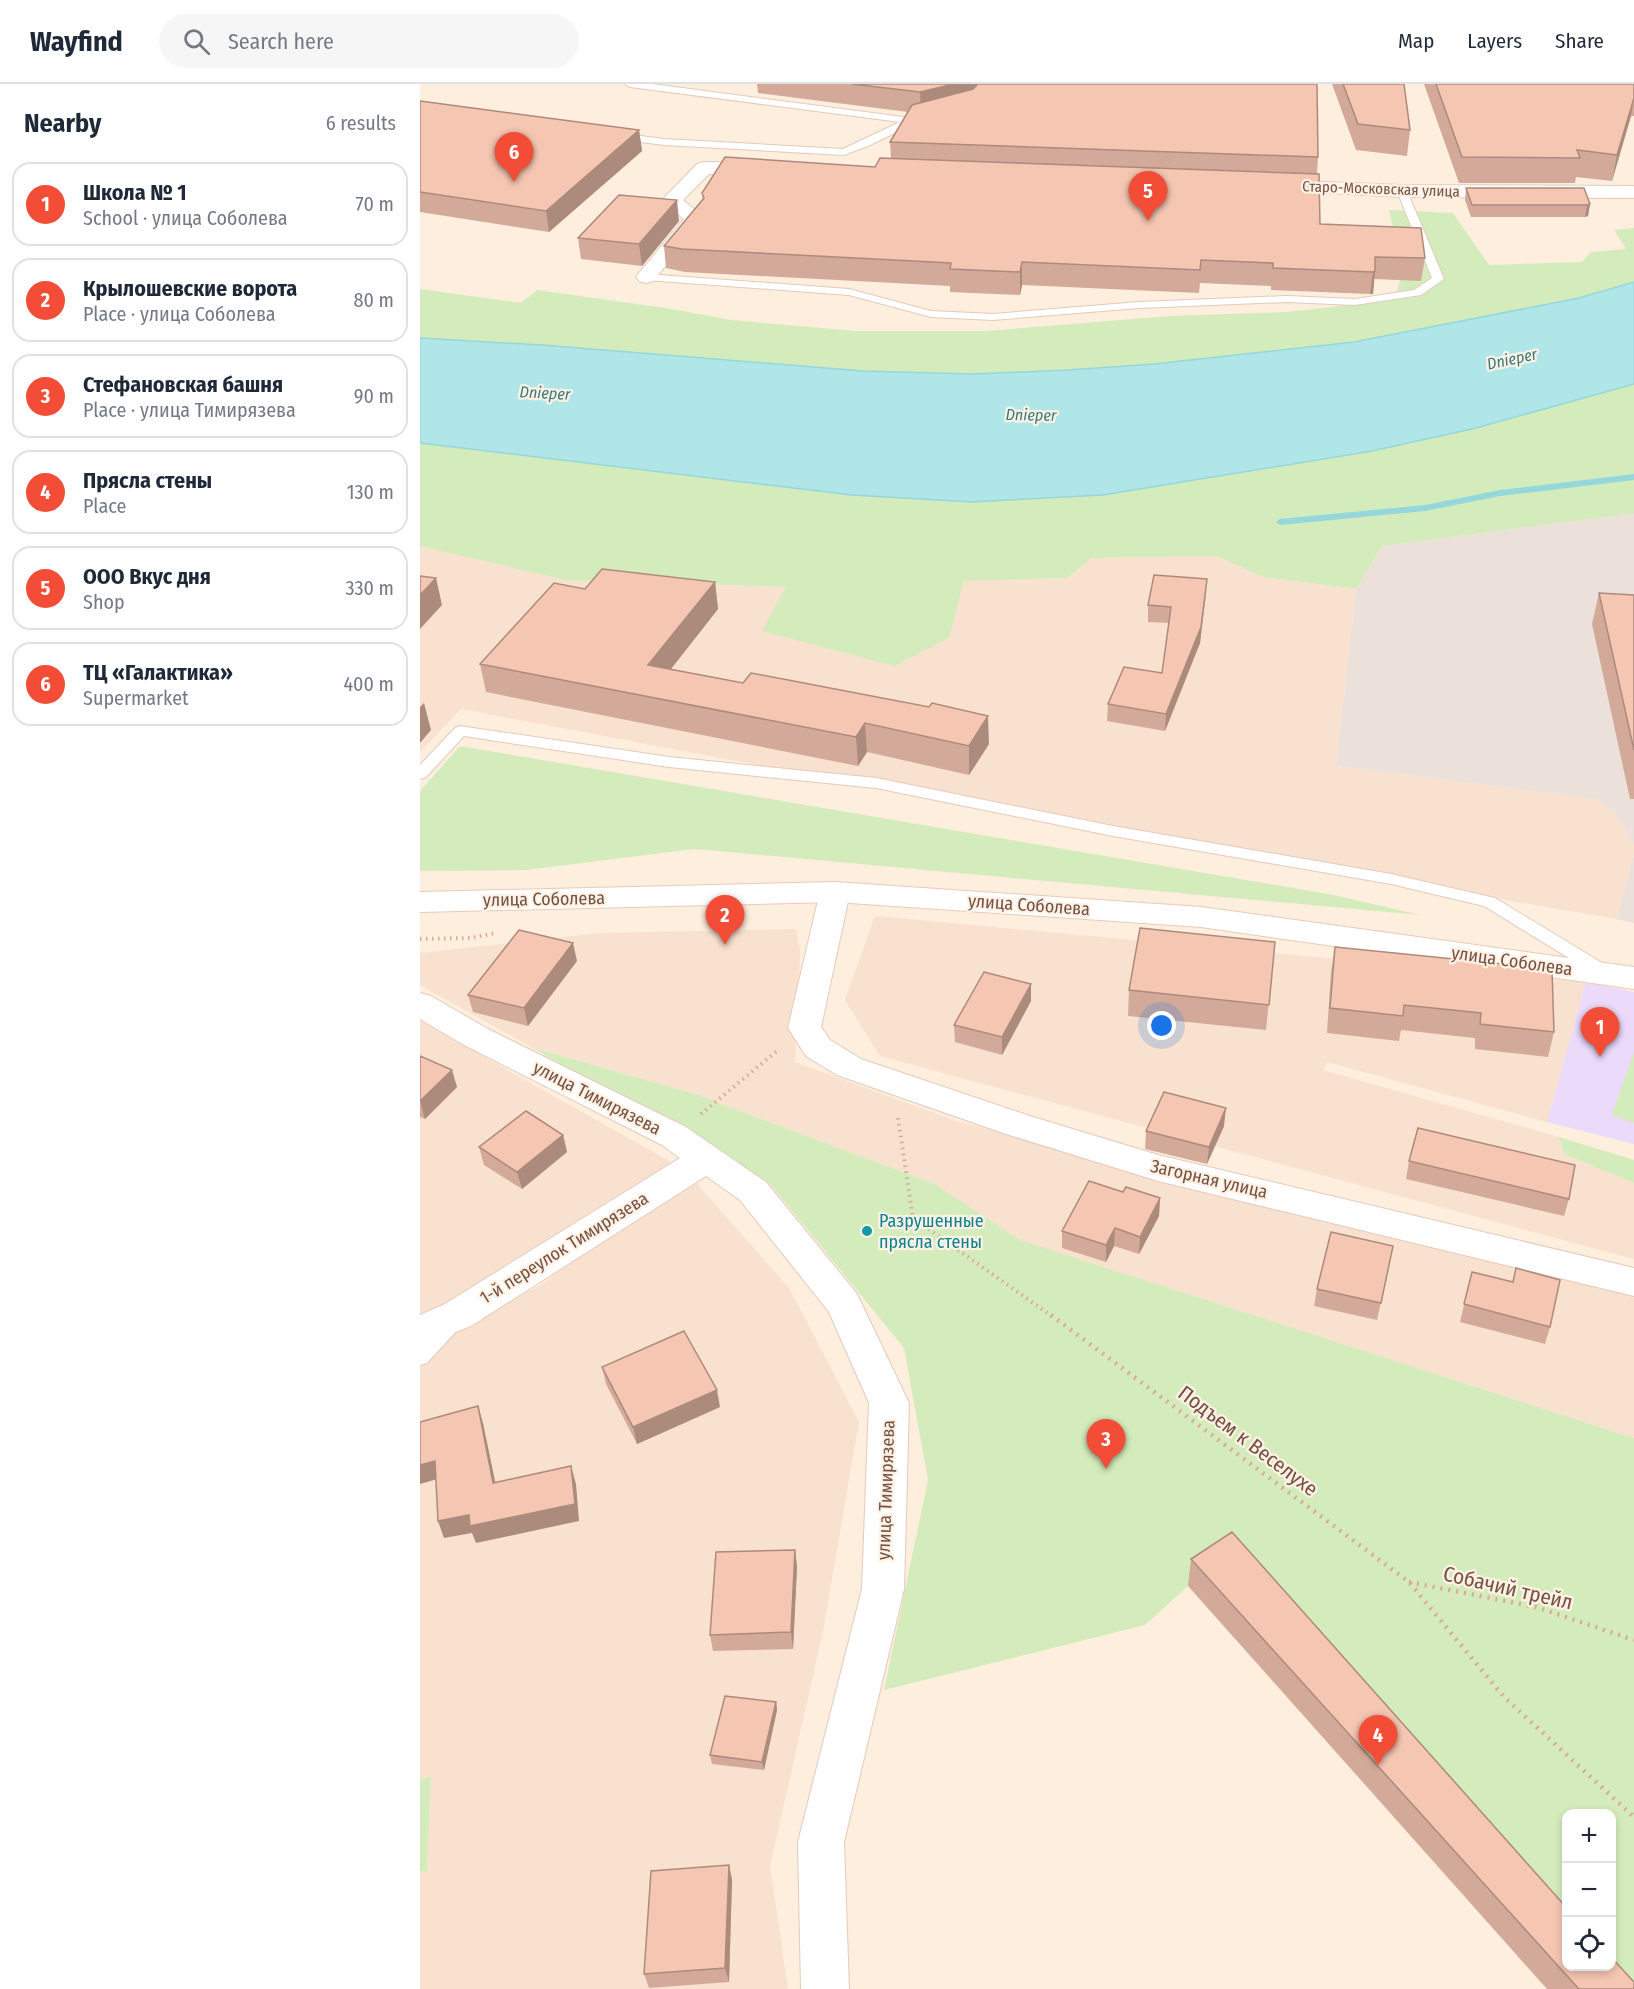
<!DOCTYPE html>
<html lang="en">
<head>
<meta charset="utf-8">
<style>
	:root { --surface:#fff; --page:#f6f6f7; --text:#1f2937; --muted:#747a83; --line:#e0e1e3; --accent:#f34d37 }
	body { margin:0; font-family:"Fira Sans Condensed",sans-serif; background:var(--page); color:var(--text) }
	.controls { position:absolute; right:18px; bottom:18px; display:grid; overflow:hidden; border-radius:12px; box-shadow:0 3px 9px #0003 }
	.controls button { width:54px; height:54px; display:grid; place-items:center; padding:0; border:0; border-bottom:2px solid var(--line); background:var(--surface); color:var(--text); font:30px sans-serif }
	.you { position:absolute; left:742px; top:942px; width:21px; height:21px; margin:-15px; border:4px solid #fff; border-radius:50%; background:#1a73e8; box-shadow:0 0 0 9px #1a73e833 }
	.badge { display:grid; place-items:center; width:39px; height:39px; border-radius:50%; background:var(--accent); color:#fff; font-size:20px; font-weight:700 }
	.pin { position:absolute; translate:-50% -50px; filter:drop-shadow(0 2px 3px #0008) }
	.pin::after { content:''; position:absolute; top:32px; width:21px; height:18px; background:inherit; clip-path:polygon(0 0,100% 0,50% 100%) }
	.list { margin:0; padding:0; list-style:none }
	h2 { display:flex; justify-content:space-between; align-items:center; height:78px; margin:0; padding:0 24px; font-size:26px }
	h2 small { font-size:20px; font-weight:400; color:var(--muted) }
	.list li { display:grid; grid-template-columns:39px 1fr auto; gap:18px; align-items:center; box-sizing:border-box; height:84px; margin:0 12px 12px; padding:0 12px; border:2px solid var(--line); border-radius:18px }
	.list b { display:block; font-size:22px; white-space:nowrap }
	.list p { margin:0; font-size:20px; white-space:nowrap; color:var(--muted) }
	.list em { font-size:20px; font-style:normal; color:var(--muted) }
	.icon { flex:none; width:33px; height:33px; fill:none; stroke:currentColor; stroke-width:2; stroke-linecap:round; stroke-linejoin:round }
	.map { position:relative; flex:none; width:1214px; height:1905px; overflow:hidden }
	header { display:flex; align-items:center; gap:36px; box-sizing:border-box; height:84px; padding:0 30px; background:var(--surface); border-bottom:2px solid var(--line) }
	header strong { font-size:28px }
	nav { display:flex; gap:33px; margin-inline-start:auto; font-size:21px }
	.search { width:420px; height:54px; background:var(--page); display:flex; align-items:center; gap:15px; box-sizing:border-box; padding:0 21px; border-radius:33px; color:var(--muted); font-size:22px }
	main { display:flex }
	aside { flex:1; background:var(--surface) }
	.map>svg:first-child { display:block }
	.residential { fill:#f8e1ce }
	.industrial { fill:#ebe0da }
	.education { fill:#ebdafa }
	.green { fill:#d4ecbb }
	.water { fill:#b0e6e8; stroke:#96d7db; stroke-width:1.5 }
	.lines { fill:none; stroke-linecap:round; stroke-linejoin:round }
	.stream { fill:#96d7db; fill-rule:evenodd }
	.service-casing { stroke:#e4cabc; stroke-width:2 }
	.minor-casing { stroke:#e4cabc; stroke-width:2 }
	.secondary-casing { stroke:#eacab8; stroke-width:2 }
	.path-far1 { stroke:#daa996; stroke-width:4; stroke-dasharray:1.5 4.5; stroke-linecap:butt }
	.path { stroke:#daa996; stroke-width:4.5; stroke-dasharray:2 6; stroke-linecap:butt }
	.service { fill:#fff; fill-rule:evenodd }
	.minor { fill:#fff; fill-rule:evenodd }
	.secondary { fill:#fff; fill-rule:evenodd }
	.wall { fill:#d3aa99 }
	.shaded-wall { fill:#ac8b7d }
	.building { fill:#f5c6b2; stroke:#ac8b7d; stroke-width:1.5 }
	.culture-dot { fill:#0f9aa8; stroke:#fff2e5; stroke-width:2 }
	.labels { text-anchor:middle; dominant-baseline:central; stroke-width:4.5; stroke-linejoin:round; paint-order:stroke }
	.far-street-label { font-size:15px; fill:#755044; stroke:#fff2e5 }
	.far-water-label { font-size:16px; font-style:italic; fill:#37787c; stroke:#fff2e5 }
	.street-label { font-size:18px; fill:#755044; stroke:#fff2e5 }
	.culture-label { font-size:18px; fill:#0d838f; stroke:#fff2e5; text-anchor:start }
	.near-street-label { font-size:21px; fill:#755044; stroke:#fff2e5 }
</style>
</head>
<body>
<header>
<strong>Wayfind</strong>
<div class="search"><svg class="icon" aria-label="search" viewBox="0 0 24 24"><circle cx="10" cy="10" r="6"/><path d="M15 15l6 6"/></svg>Search here</div>
<nav><a>Map</a><a>Layers</a><a>Share</a></nav>
</header>
<main>
<aside>
<h2>Nearby<small>6 results</small></h2>
<ul class="list">
<li><span class="badge">1</span><div><b>Школа № 1</b><p>School · улица Соболева</p></div><em>70 m</em></li>
<li><span class="badge">2</span><div><b>Крылошевские ворота</b><p>Place · улица Соболева</p></div><em>80 m</em></li>
<li><span class="badge">3</span><div><b>Стефановская башня</b><p>Place · улица Тимирязева</p></div><em>90 m</em></li>
<li><span class="badge">4</span><div><b>Прясла стены</b><p>Place</p></div><em>130 m</em></li>
<li><span class="badge">5</span><div><b>ООО Вкус дня</b><p>Shop</p></div><em>330 m</em></li>
<li><span class="badge">6</span><div><b>ТЦ «Галактика»</b><p>Supermarket</p></div><em>400 m</em></li>
</ul>
</aside>
<div class="map">
<svg width="1214" height="1905" viewBox="0 0 1214 1905">
	<rect width="100%" height="100%" fill="#feeedd"/>
	<path class="residential" d="M 0,462 L 145,496 L 366,503 L 343,547 L 529,554 L 544,497 L 647,494 L 672,474 L 797,472 L 843,493 L 936,505 L 916,682 L 1176,715 L 1194,728 L 1214,760 L 1214,770 L 1197,835 L 735,756 L 41,625 L 0,668 Z
		M 455,832 L 1166,898 L 1127,1038 L 907,978 L 903,986 L 1139,1053 L 1144,1070 L 1214,1099 L 1214,1175 L 460,972 L 425,916 Z
		M 376,845 L 380,868 L 375,978 L 536,1037 L 1214,1210 L 1214,1354 L 599,1156 L 515,1100 L 275,1010 L 113,964 L 0,901 L 0,869 L 181,849 Z
		M 0,937 L 253,1079 L 110,1174 L 0,1234 Z
		M 271,1093 L 369,1204 L 439,1338 L 403,1547 L 350,1782 L 368,1905 L 0,1905 L 0,1787 L 7,1787 L 11,1693 L 0,1696 L 0,1262 L 119,1202 Z"/>
	<path class="industrial" d="M 1214,429 L 1214,760 L 1194,728 L 1176,715 L 916,682 L 936,505 L 962,462 Z
		M 1214,770 L 1214,839 L 1197,835 Z"/>
	<path class="education" d="M 1166,898 L 1214,908 L 1214,1060 L 1127,1038 Z"/>
	<path class="green" d="M 969,126 L 1033,129 L 1069,181 L 1162,178 L 1171,168 L 1206,165 L 1194,146 L 1214,144 L 1214,198 L 1159,214 L 933,258 L 734,280 L 648,286 L 553,290 L 443,287 L 122,261 L 0,254 L 0,205 L 101,219 L 117,206 L 252,225 L 311,236 L 436,247 L 566,247 L 749,232 L 866,228 L 974,216 L 983,188 Z
		M 1214,300 L 1214,429 L 962,462 L 936,505 L 843,493 L 797,472 L 672,474 L 647,494 L 544,497 L 529,554 L 474,582 L 342,547 L 366,503 L 145,496 L 0,462 L 0,359 L 432,411 L 551,418 L 683,411 L 952,367 L 1056,344 Z
		M 40,662 L 914,811 L 1000,831 L 275,765 L 107,786 L 0,787 L 0,707 Z
		M 113,964 L 275,1010 L 515,1100 L 600,1156 L 1214,1354 L 1214,1905 L 1192,1882 L 1192,1730 L 1146,1730 L 1146,1859 L 809,1476 L 768,1502 L 725,1541 L 464,1606 L 508,1396 L 484,1264 L 351,1101 Z
		M 1214,968 L 1214,1039 L 1192,1031 Z
		M 1139,1053 L 1214,1076 L 1214,1099 L 1144,1070 Z
		M 11,1692 L 7,1788 L 0,1787 L 0,1696 Z"/>
	<path class="water" d="M 1214,198 L 1214,300 L 1056,344 L 952,367 L 683,411 L 551,418 L 432,411 L 0,359 L 0,254 L 122,261 L 443,287 L 553,290 L 648,286 L 734,280 L 934,258 L 1159,214 Z"/>
	<g class="lines">
		<path class="stream" d="M 1214,390 L 1214,396 L 1080,412 L 1005,427 L 860,441 L 856,438 L 860,435 L 1005,421 L 1080,406 Z"/>
		<g class="service-casing">
			<path id="service" d="M 205,0 L 232,0 L 491,34 L 501,31 L 506,34 L 448,62 L 424,71 L 244,61 L 198,55 L 193,52 L 198,49 L 244,55 L 423,65 L 480,38 L 210,3 Z
				M 982,104 L 987,107 L 1024,195 L 1001,211 L 935,221 L 867,218 L 719,224 L 573,236 L 511,233 L 429,211 L 226,196 L 220,193 L 226,190 L 429,205 L 511,227 L 573,230 L 719,218 L 867,212 L 935,215 L 994,206 L 1012,194 L 977,107 Z
				M 40,642 L 249,673 L 456,694 L 693,742 L 971,790 L 1075,814 L 1192,885 L 1195,889 L 1192,893 L 1180,893 L 1064,822 L 971,800 L 693,752 L 456,704 L 249,683 L 44,652 L 6,693 L 0,695 L 0,681 L 35,644 Z
				M 33,1229 L 40,1231 L 43,1237 L 40,1243 L 7,1279 L 0,1281 L 0,1259 L 26,1231 Z"/>
		</g>
		<g class="minor-casing">
			<path id="minor" d="M 284,78 L 343,79 L 350,81 L 352,85 L 350,89 L 343,91 L 289,90 L 263,116 L 285,134 L 233,197 L 226,199 L 219,197 L 216,193 L 219,189 L 264,135 L 241,117 L 277,80 Z
				M 856,96 L 982,101 L 1214,102 L 1214,114 L 982,113 L 849,106 L 846,102 L 849,98 Z
				M 415,798 L 426,801 L 430,808 L 401,943 L 410,956 L 441,975 L 610,1032 L 738,1071 L 1214,1184 L 1214,1212 L 738,1097 L 586,1050 L 417,991 L 386,972 L 368,944 L 400,808 L 404,801 Z
				M 0,909 L 11,912 L 68,945 L 266,1043 L 346,1098 L 437,1210 L 489,1319 L 484,1505 L 424,1758 L 429,1905 L 381,1905 L 378,1758 L 442,1505 L 449,1319 L 409,1228 L 320,1116 L 286,1092 L 51,1242 L 0,1262 L 0,1231 L 25,1220 L 260,1074 L 242,1061 L 44,961 L 0,935 Z"/>
		</g>
		<g class="secondary-casing">
			<path id="secondary" d="M 415,798 L 781,823 L 1214,883 L 1214,905 L 781,843 L 415,818 L 0,828 L 0,808 Z"/>
		</g>
		<path class="path-far1" d="M 0,855 L 50,854 L 76,849
			M 281,1030 L 358,966
			M 478,1034 L 493,1134 L 633,1233"/>
		<path class="path" d="M 631,1231 L 989,1498 L 1084,1613 L 1214,1733
			M 989,1498 L 1116,1523 L 1214,1556"/>
		<use href="#service" class="service"/>
		<use href="#minor" class="minor"/>
		<use href="#secondary" class="secondary"/>
	</g>
	<path class="wall" d="M 337,0 L 897,0 L 898,73 L 897,90 L 900,140 L 1005,174 L 1001,197 L 954,195 L 953,210 L 950,210 L 851,206 L 851,202 L 780,199 L 779,209 L 602,201 L 600,211 L 530,208 L 530,202 L 265,188 L 246,184 L 244,162 L 283,116 L 282,109 L 455,83 L 471,74 L 470,58 L 488,28 L 338,9 Z
		M 912,0 L 984,0 L 990,46 L 987,72 L 936,66 Z
		M 1004,0 L 1214,0 L 1214,32 L 1211,32 L 1192,97 L 1156,93 L 1155,99 L 1039,99 Z
		M 0,17 L 219,46 L 222,67 L 129,148 L 0,128 Z
		M 1046,104 L 1170,120 L 1168,132 L 1165,133 L 1051,133 L 1045,116 Z
		M 259,137 L 222,182 L 161,175 L 158,154 Z
		M 295,498 L 298,525 L 251,585 L 323,599 L 509,623 L 569,660 L 549,691 L 447,668 L 438,682 L 66,608 L 60,580 L 165,505 Z
		M 1179,509 L 1214,511 L 1214,715 L 1210,715 L 1172,540 Z
		M 786,511 L 780,559 L 745,647 L 687,637 L 688,620 L 742,589 L 749,539 L 728,538 L 728,521 Z
		M 855,858 L 846,946 L 708,932 L 709,906 Z
		M 915,863 L 1134,948 L 1128,973 L 1055,965 L 1055,954 L 981,946 L 979,957 L 907,949 L 911,888 Z
		M 157,877 L 108,942 L 53,928 L 48,911 Z
		M 611,900 L 611,917 L 582,971 L 535,958 L 534,941 Z
		M 0,972 L 37,1003 L 5,1035 L 0,1033 Z
		M 804,1042 L 787,1080 L 725,1065 L 726,1047 Z
		M 143,1051 L 147,1068 L 102,1105 L 64,1081 L 59,1063 Z
		M 989,1077 L 1149,1115 L 1144,1132 L 986,1095 Z
		M 703,1108 L 740,1114 L 739,1132 L 719,1170 L 694,1162 L 686,1178 L 642,1164 L 642,1147 Z
		M 973,1162 L 957,1236 L 894,1222 L 897,1205 Z
		M 1052,1188 L 1130,1243 L 1125,1260 L 1040,1238 Z
		M 182,1283 L 300,1323 L 217,1360 L 186,1300 Z
		M 375,1466 L 377,1483 L 373,1565 L 293,1567 L 290,1551 Z
		M 771,1475 L 1214,1905 L 1127,1905 L 768,1502 Z
		M 356,1618 L 357,1626 L 344,1686 L 292,1680 L 290,1671 Z
		M 309,1781 L 312,1796 L 309,1898 L 229,1904 L 224,1890 Z"/>
	<path class="shaded-wall" d="M 534,0 L 562,0 L 546,18 L 501,29 L 500,8 Z
		M 1214,14 L 1211,32 L 1192,97 L 1197,71 Z
		M 219,46 L 222,67 L 129,148 L 126,127 Z
		M 257,116 L 259,137 L 222,182 L 219,160 Z
		M 1170,120 L 1168,132 L 1165,133 L 1167,121 Z
		M 602,178 L 602,201 L 600,211 L 600,188 Z
		M 955,187 L 953,210 L 950,210 L 953,188 Z
		M 16,494 L 22,521 L 0,545 L 0,511 Z
		M 787,495 L 780,559 L 745,647 L 746,630 Z
		M 295,498 L 298,525 L 232,609 L 228,581 Z
		M 4,619 L 11,646 L 0,659 L 0,623 Z
		M 568,632 L 569,660 L 549,691 L 549,662 Z
		M 445,639 L 447,668 L 438,682 L 436,653 Z
		M 153,859 L 157,877 L 108,942 L 104,924 Z
		M 611,900 L 611,917 L 582,971 L 582,953 Z
		M 32,986 L 37,1003 L 5,1035 L 0,1017 Z
		M 806,1024 L 804,1042 L 787,1080 L 789,1063 Z
		M 143,1051 L 147,1068 L 102,1105 L 97,1088 Z
		M 740,1114 L 739,1132 L 719,1170 L 720,1153 Z
		M 695,1144 L 694,1162 L 686,1178 L 686,1161 Z
		M 297,1306 L 300,1323 L 217,1360 L 213,1343 Z
		M 58,1322 L 63,1339 L 79,1416 L 73,1399 Z
		M 15,1377 L 21,1394 L 0,1400 L 0,1381 Z
		M 151,1382 L 156,1400 L 159,1437 L 56,1459 L 52,1449 L 24,1454 L 18,1437 Z
		M 375,1466 L 377,1483 L 373,1565 L 371,1548 Z
		M 356,1618 L 357,1626 L 344,1686 L 342,1678 Z
		M 309,1781 L 312,1796 L 309,1898 L 305,1884 Z"/>
	<path class="building" d="M 432,0 L 534,0 L 500,8 Z
		M 558,0 L 897,0 L 898,73 L 470,58 L 492,21 L 553,5 Z
		M 923,0 L 984,0 L 990,46 L 938,40 Z
		M 1016,0 L 1214,0 L 1214,14 L 1197,71 L 1157,66 L 1160,74 L 1042,73 Z
		M 0,17 L 219,46 L 126,127 L 0,108 Z
		M 305,73 L 455,83 L 460,74 L 899,90 L 900,140 L 1001,144 L 1005,174 L 955,173 L 955,187 L 953,188 L 853,184 L 853,179 L 781,176 L 780,186 L 602,178 L 600,188 L 530,185 L 531,179 L 262,165 L 244,162 L 284,114 L 282,109 Z
		M 1046,104 L 1164,104 L 1170,120 L 1167,121 L 1052,121 Z
		M 199,111 L 257,116 L 219,160 L 158,154 Z
		M 182,485 L 295,498 L 228,581 L 323,599 L 331,589 L 509,623 L 512,619 L 568,632 L 549,662 L 445,639 L 436,653 L 60,580 L 134,499 L 165,505 Z
		M 734,491 L 787,495 L 781,543 L 746,630 L 688,620 L 704,583 L 742,589 L 751,523 L 728,521 Z
		M 0,492 L 16,494 L 0,511 Z
		M 1179,509 L 1214,511 L 1214,666 Z
		M 720,844 L 855,858 L 849,921 L 709,906 Z
		M 99,846 L 153,859 L 104,924 L 48,911 Z
		M 915,863 L 1132,885 L 1134,948 L 1060,940 L 1061,929 L 984,921 L 983,932 L 910,924 Z
		M 564,888 L 611,900 L 582,953 L 534,941 Z
		M 0,972 L 32,986 L 0,1017 Z
		M 744,1008 L 806,1024 L 789,1063 L 726,1047 Z
		M 106,1027 L 143,1051 L 97,1088 L 59,1063 Z
		M 998,1044 L 1155,1081 L 1149,1115 L 989,1077 Z
		M 669,1097 L 703,1108 L 706,1103 L 740,1114 L 720,1153 L 695,1144 L 686,1161 L 642,1147 Z
		M 911,1148 L 973,1162 L 961,1219 L 897,1205 Z
		M 1096,1184 L 1140,1196 L 1130,1243 L 1044,1220 L 1052,1188 L 1093,1198 Z
		M 264,1247 L 297,1306 L 213,1343 L 182,1283 Z
		M 58,1322 L 73,1399 L 151,1382 L 155,1420 L 50,1442 L 49,1431 L 18,1437 L 15,1377 L 0,1381 L 0,1338 Z
		M 812,1448 L 1146,1823 L 1146,1882 L 1191,1882 L 1191,1873 L 1214,1898 L 1214,1905 L 1159,1905 L 771,1475 Z
		M 375,1466 L 371,1548 L 290,1551 L 296,1468 Z
		M 305,1612 L 356,1618 L 342,1678 L 290,1671 Z
		M 309,1781 L 305,1884 L 224,1890 L 231,1787 Z"/>
	<circle class="culture-dot" cx="447" cy="1147" r="6"/>
	<g class="labels">
		<g class="far-street-label">
			<text transform="translate(961 105) rotate(2)">Старо-Московская улица</text>
		</g>
		<g class="far-water-label">
			<text transform="translate(1092 275) rotate(-12)">Dnieper</text>
			<text transform="translate(125 309) rotate(3)">Dnieper</text>
			<text transform="translate(611 331) rotate(1)">Dnieper</text>
		</g>
		<g class="street-label">
			<text transform="translate(124 815) rotate(-1)">улица Соболева</text>
			<text transform="translate(609 821) rotate(4)">улица Соболева</text>
			<text transform="translate(1092 877) rotate(8)">улица Соболева</text>
			<text transform="translate(177 1014) rotate(27)">улица Тимирязева</text>
			<text transform="translate(789 1095) rotate(13)">Загорная улица</text>
			<text transform="translate(144 1164) rotate(-32)">1-й переулок Тимирязева</text>
			<text transform="translate(466 1406) rotate(-88)">улица Тимирязева</text>
		</g>
		<g class="culture-label">
			<text x="459" y="1137">Разрушенные<tspan x="459" dy="21">прясла стены</tspan></text>
		</g>
		<g class="near-street-label">
			<text transform="translate(828 1357) rotate(37)">Подъем к Веселухе</text>
			<text transform="translate(1088 1504) rotate(13)">Собачий трейл</text>
		</g>
	</g>
</svg>
<div class="controls">
<button>+</button>
<button>−</button>
<button><svg class="icon" aria-label="locate" viewBox="0 0 24 24"><circle cx="12" cy="12" r="6"/><path d="M12 2v4M12 18v4M2 12h4M18 12h4"/></svg></button>
</div>
<div class="you"></div>
<div class="pin badge" style="left:1180px;top:973px">1</div>
<div class="pin badge" style="left:305px;top:861px">2</div>
<div class="pin badge" style="left:686px;top:1385px">3</div>
<div class="pin badge" style="left:958px;top:1681px">4</div>
<div class="pin badge" style="left:728px;top:137px">5</div>
<div class="pin badge" style="left:94px;top:98px">6</div>
</div>
</main>
</body>
</html>
